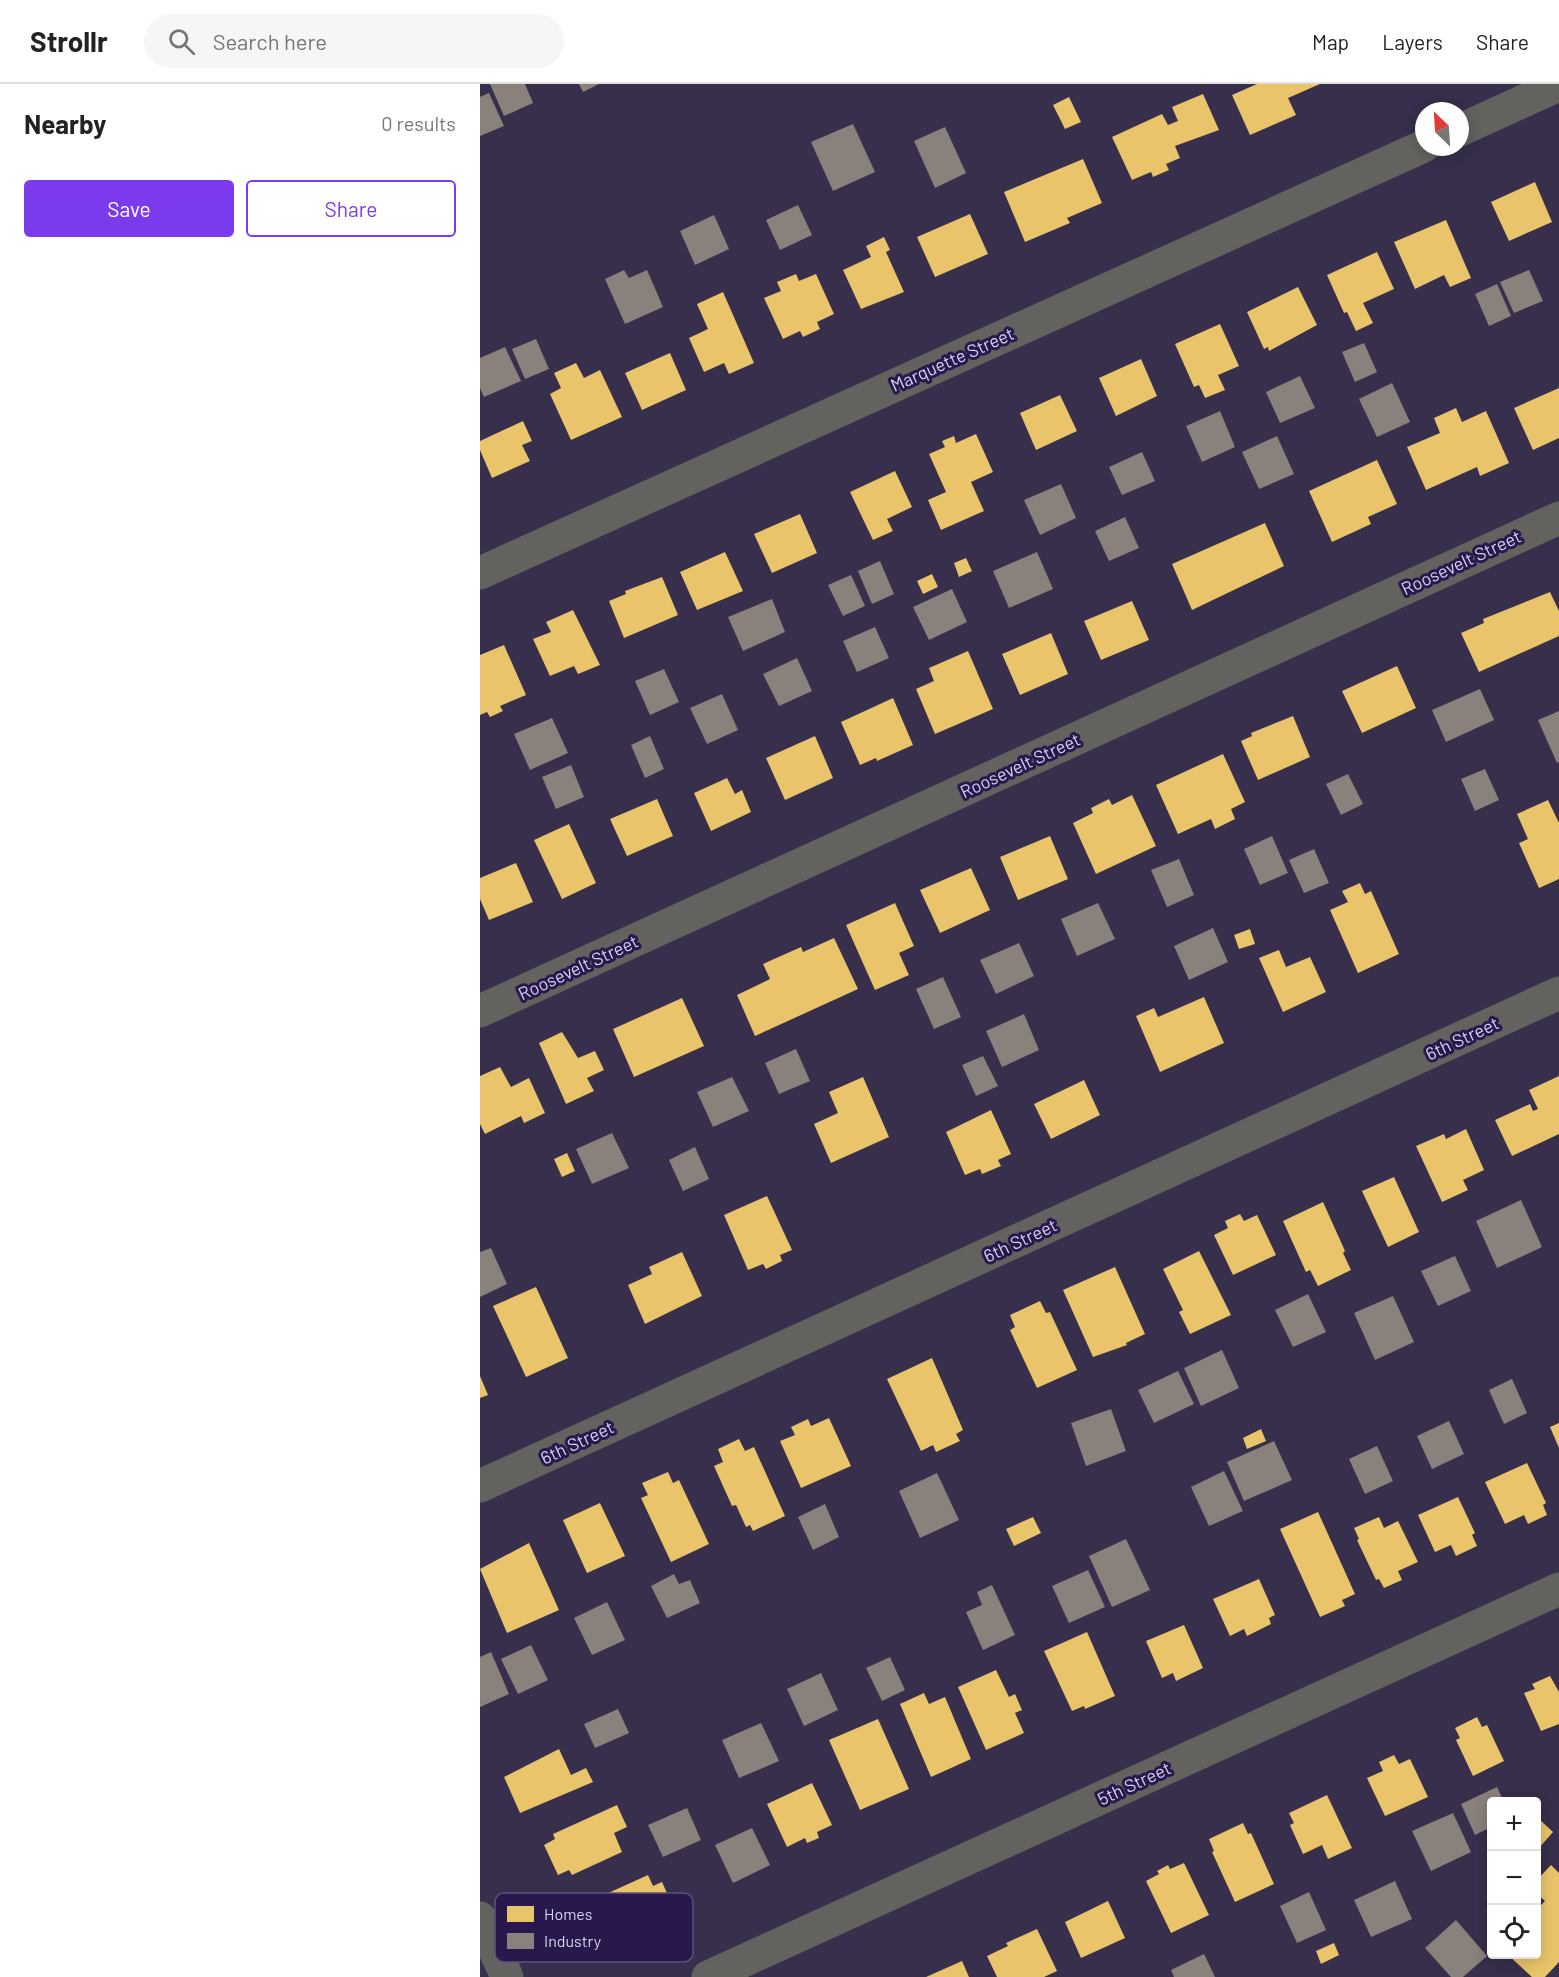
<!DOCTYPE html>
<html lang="en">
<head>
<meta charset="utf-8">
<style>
	:root { --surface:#fff; --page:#f6f6f6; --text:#222; --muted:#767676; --line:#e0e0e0; --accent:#7c3aed }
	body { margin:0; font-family:Barlow,sans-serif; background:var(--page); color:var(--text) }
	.controls { position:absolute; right:18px; bottom:18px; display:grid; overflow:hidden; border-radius:6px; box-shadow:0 3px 15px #0003 }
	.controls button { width:54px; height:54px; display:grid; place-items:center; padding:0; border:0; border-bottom:2px solid var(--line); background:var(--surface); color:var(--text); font:30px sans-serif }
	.compass { position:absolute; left:935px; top:18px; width:54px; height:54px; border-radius:50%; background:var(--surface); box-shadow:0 3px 15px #0003; rotate:335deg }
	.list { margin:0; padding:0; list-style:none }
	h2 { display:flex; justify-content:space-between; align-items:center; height:78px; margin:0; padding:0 24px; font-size:26px }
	h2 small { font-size:20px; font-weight:400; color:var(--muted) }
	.actions { display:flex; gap:12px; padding:18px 24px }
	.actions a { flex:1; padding:14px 0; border:2px solid var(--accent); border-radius:6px; text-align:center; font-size:21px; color:var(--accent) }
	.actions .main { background:var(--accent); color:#fff }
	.icon { flex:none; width:33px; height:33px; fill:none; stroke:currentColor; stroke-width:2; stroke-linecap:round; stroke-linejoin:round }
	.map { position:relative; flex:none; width:1079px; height:1893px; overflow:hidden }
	header { display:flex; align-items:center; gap:36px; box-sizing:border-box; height:84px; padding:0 30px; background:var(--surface); border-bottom:2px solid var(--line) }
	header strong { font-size:28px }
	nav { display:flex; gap:33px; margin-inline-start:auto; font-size:21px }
	.search { width:420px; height:54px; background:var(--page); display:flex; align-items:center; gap:15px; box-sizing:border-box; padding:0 21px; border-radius:33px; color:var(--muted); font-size:22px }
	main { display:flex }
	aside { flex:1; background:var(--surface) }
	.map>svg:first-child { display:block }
	.homes { fill:#e9c46a }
	.industry { fill:#8a817c }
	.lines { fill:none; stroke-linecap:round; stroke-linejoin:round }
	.minor { stroke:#63625f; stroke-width:33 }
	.labels { text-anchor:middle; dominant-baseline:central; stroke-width:6; stroke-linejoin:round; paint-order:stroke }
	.street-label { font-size:18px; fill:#d7d1f2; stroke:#29184c }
	.key { fill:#29184c; stroke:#5d507e; stroke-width:1.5 }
	.key-label { font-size:16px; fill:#d7d1f2 }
</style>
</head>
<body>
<header>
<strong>Strollr</strong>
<div class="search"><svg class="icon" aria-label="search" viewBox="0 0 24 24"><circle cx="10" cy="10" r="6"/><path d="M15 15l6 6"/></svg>Search here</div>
<nav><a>Map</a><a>Layers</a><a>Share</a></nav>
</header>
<main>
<aside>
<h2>Nearby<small>0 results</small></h2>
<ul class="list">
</ul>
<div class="actions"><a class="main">Save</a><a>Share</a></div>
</aside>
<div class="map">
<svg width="1079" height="1893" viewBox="0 0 1079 1893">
	<rect width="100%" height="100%" fill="#372f4b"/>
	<path class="homes" d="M 777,0 L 840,0 L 808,14 L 816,31 L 770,51 L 752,11 Z
		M 723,10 L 739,46 L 695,62 L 700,74 L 686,80 L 689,86 L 673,93 L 671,88 L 652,96 L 632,53 L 682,30 L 688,41 L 698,37 L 692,23 Z
		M 589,13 L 601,38 L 585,45 L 573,21 Z
		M 603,75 L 622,119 L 587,134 L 590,139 L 545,158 L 524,108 Z
		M 1055,98 L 1072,138 L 1029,157 L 1011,118 Z
		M 490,130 L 508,170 L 455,193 L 437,153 Z
		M 966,136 L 991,194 L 970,203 L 964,191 L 935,205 L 914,158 Z
		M 404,153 L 410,166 L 406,168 L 424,208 L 381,225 L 363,186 L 391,173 L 386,162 Z
		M 897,168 L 914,205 L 883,219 L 893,239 L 876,247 L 867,228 L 864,229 L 847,191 Z
		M 316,190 L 319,197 L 336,190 L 354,230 L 337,238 L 340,245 L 323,253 L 320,247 L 303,255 L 284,214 L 301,207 L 297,198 Z
		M 818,203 L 837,241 L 789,267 L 788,263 L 784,265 L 767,228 Z
		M 243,208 L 274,279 L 249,290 L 244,279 L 224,288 L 209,254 L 228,245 L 217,220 Z
		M 740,240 L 759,282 L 738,291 L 745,306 L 725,314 L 719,301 L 714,303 L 695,260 Z
		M 190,269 L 206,306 L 162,326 L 145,289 Z
		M 661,275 L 677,312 L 636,332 L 619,294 Z
		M 96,279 L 104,294 L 120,286 L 142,333 L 91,356 L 70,310 L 81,304 L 74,289 Z
		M 1079,304 L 1079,354 L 1053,366 L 1034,324 Z
		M 580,311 L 597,347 L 556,366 L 540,329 Z
		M 976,324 L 982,338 L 1006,327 L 1029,379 L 1000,392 L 997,383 L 946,406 L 927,363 L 960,349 L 954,334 Z
		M 43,337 L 52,357 L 42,361 L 50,377 L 12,394 L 0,366 L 0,357 Z
		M 496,350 L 513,388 L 491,398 L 504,427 L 461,446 L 448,416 L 466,408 L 449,370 L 465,363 L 462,357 L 474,352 L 476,359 Z
		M 897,376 L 917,420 L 888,433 L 891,440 L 852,458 L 829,407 Z
		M 415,387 L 432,423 L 407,435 L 413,447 L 393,456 L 370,408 Z
		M 320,430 L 337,469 L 292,489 L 274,450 Z
		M 785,439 L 804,482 L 712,526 L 692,480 Z
		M 245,468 L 263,507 L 217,526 L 200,488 Z
		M 486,474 L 492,487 L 479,493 L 474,479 Z
		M 452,490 L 458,503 L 443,510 L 437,497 Z
		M 182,493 L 198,531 L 144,554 L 129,517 L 146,510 L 145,507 Z
		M 1070,508 L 1079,527 L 1079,552 L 999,588 L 981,549 L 1004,539 L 1003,535 Z
		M 652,517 L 669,556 L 621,576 L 604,537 Z
		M 93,526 L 120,581 L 98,590 L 94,582 L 70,592 L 53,555 L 71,548 L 66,538 Z
		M 571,549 L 588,590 L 540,611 L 522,570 Z
		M 24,561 L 46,611 L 20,622 L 23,627 L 10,633 L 7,628 L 0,631 L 0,571 Z
		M 488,567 L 513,625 L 455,650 L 436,605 L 454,597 L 449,584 Z
		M 917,582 L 936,624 L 882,649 L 862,607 Z
		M 413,614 L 433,661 L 397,677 L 396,674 L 380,681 L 361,638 Z
		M 813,632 L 830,673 L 778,696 L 761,657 L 772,652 L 771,649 Z
		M 335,652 L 353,694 L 305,716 L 286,674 Z
		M 743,670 L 765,718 L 751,725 L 755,735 L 735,745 L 731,735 L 698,750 L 676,701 Z
		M 247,694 L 255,710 L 262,706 L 271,728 L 231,747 L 214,709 Z
		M 652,711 L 676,762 L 616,790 L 593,739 L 613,729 L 611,724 L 629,715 L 632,721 Z
		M 177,715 L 193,752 L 147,772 L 130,735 Z
		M 1068,716 L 1079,739 L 1079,795 L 1059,804 L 1039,759 L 1048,755 L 1037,730 Z
		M 89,740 L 116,799 L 82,815 L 54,756 Z
		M 570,752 L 588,795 L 538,816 L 520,773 Z
		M 36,779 L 53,818 L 9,836 L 0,815 L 0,794 Z
		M 491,784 L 510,826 L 460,849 L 440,806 Z
		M 880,799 L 885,810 L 891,807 L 919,870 L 878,889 L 850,826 L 868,818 L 862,807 Z
		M 415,819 L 434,862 L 419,869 L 429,891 L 395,906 L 366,841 Z
		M 770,845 L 775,860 L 759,865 L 754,851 Z
		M 354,854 L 378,905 L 275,952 L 257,911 L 290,895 L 283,880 L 321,863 L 323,868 Z
		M 799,866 L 806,883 L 830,873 L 846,908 L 803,928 L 779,874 Z
		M 724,913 L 744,959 L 680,988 L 656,932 L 674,924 L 678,933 Z
		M 202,914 L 224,962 L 154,993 L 133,945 Z
		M 82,948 L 98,974 L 115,967 L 124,986 L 107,994 L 114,1007 L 86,1020 L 59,959 Z
		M 20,983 L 31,1003 L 49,994 L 65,1029 L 44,1039 L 41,1032 L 5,1050 L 0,1040 L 0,992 Z
		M 1079,992 L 1079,1050 L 1032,1072 L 1015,1036 L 1050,1020 L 1053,1027 L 1058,1025 L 1049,1006 Z
		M 383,993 L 409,1053 L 351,1079 L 334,1040 L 358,1029 L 349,1008 Z
		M 604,996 L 620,1031 L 571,1055 L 554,1020 Z
		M 511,1026 L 531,1070 L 518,1076 L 521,1082 L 502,1090 L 500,1085 L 485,1091 L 466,1048 Z
		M 986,1045 L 1004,1086 L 983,1096 L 988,1106 L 962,1118 L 936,1062 L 964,1050 L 966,1055 Z
		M 87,1069 L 95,1087 L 82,1093 L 74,1075 Z
		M 914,1093 L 939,1148 L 908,1163 L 882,1107 Z
		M 287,1112 L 312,1166 L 300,1171 L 302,1177 L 286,1185 L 283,1180 L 268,1186 L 244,1131 Z
		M 843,1118 L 865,1167 L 863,1169 L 871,1186 L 838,1202 L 830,1186 L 826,1188 L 803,1137 Z
		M 760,1130 L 764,1137 L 777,1131 L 796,1171 L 753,1191 L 734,1151 L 748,1144 L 745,1137 Z
		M 719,1167 L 751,1231 L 710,1250 L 699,1228 L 703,1226 L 683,1185 Z
		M 202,1168 L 222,1212 L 165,1240 L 148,1201 L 172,1190 L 169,1183 Z
		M 635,1183 L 665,1250 L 646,1259 L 647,1261 L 613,1273 L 583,1206 Z
		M 56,1203 L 88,1274 L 46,1293 L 13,1222 Z
		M 560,1217 L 566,1229 L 570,1228 L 597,1286 L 557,1304 L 530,1246 L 535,1243 L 530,1231 Z
		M 452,1274 L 483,1346 L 476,1350 L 480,1357 L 456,1368 L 453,1361 L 441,1367 L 407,1295 Z
		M 0,1292 L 8,1311 L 0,1314 Z
		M 349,1334 L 371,1382 L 321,1404 L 300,1357 L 315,1351 L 311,1343 L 328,1335 L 331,1342 Z
		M 1079,1339 L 1079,1364 L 1070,1343 Z
		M 781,1345 L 786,1357 L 767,1365 L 763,1354 Z
		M 259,1355 L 265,1367 L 274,1363 L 305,1432 L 273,1447 L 270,1441 L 266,1443 L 256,1421 L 252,1422 L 234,1382 L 243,1378 L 238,1365 Z
		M 1047,1379 L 1066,1419 L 1063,1421 L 1067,1431 L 1048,1440 L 1044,1431 L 1025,1440 L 1005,1398 Z
		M 188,1388 L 193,1399 L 199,1396 L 229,1460 L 191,1478 L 161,1414 L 168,1411 L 162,1399 Z
		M 978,1413 L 995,1449 L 992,1451 L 997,1462 L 976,1472 L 971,1461 L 955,1468 L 938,1431 Z
		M 120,1419 L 145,1472 L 107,1489 L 83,1436 Z
		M 838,1428 L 875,1510 L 862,1516 L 865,1522 L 840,1533 L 800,1445 Z
		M 553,1433 L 561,1449 L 534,1462 L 526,1445 Z
		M 899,1433 L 904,1444 L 918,1437 L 938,1478 L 918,1487 L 922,1496 L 904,1504 L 899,1495 L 896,1496 L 877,1456 L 879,1455 L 874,1444 Z
		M 49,1459 L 79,1526 L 27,1549 L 0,1485 Z
		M 779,1495 L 795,1531 L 789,1534 L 791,1540 L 767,1552 L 764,1545 L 750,1552 L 733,1515 Z
		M 704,1541 L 723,1584 L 696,1597 L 693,1589 L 682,1594 L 666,1557 Z
		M 607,1548 L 635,1612 L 605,1625 L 604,1622 L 592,1627 L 564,1567 Z
		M 516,1586 L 529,1613 L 535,1610 L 542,1626 L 535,1629 L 544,1649 L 506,1666 L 478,1603 Z
		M 1070,1592 L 1079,1608 L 1079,1640 L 1061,1647 L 1044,1609 L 1055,1605 L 1052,1600 Z
		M 444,1609 L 449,1620 L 465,1613 L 491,1675 L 451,1693 L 420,1620 Z
		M 997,1633 L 1002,1643 L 1007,1641 L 1024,1677 L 993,1692 L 976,1656 L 980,1654 L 975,1644 Z
		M 398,1635 L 429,1705 L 380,1726 L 349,1656 Z
		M 79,1665 L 91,1691 L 106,1684 L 113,1698 L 40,1729 L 24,1693 Z
		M 914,1671 L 919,1680 L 930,1675 L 948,1713 L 905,1732 L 887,1694 L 903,1687 L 899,1678 Z
		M 332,1699 L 352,1741 L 337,1748 L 339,1754 L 327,1759 L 325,1754 L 307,1763 L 287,1720 Z
		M 847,1711 L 872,1764 L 848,1775 L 842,1761 L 823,1770 L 810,1741 L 814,1739 L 809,1729 Z
		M 137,1721 L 147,1743 L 134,1749 L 142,1768 L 92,1791 L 89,1786 L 78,1791 L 64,1761 L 75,1755 L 73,1750 Z
		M 1059,1735 L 1073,1748 L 1058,1765 L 1056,1738 Z
		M 763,1739 L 768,1750 L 771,1749 L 794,1800 L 755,1818 L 732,1768 L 734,1767 L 729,1755 Z
		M 704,1779 L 729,1831 L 691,1849 L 666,1797 L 679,1790 L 677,1787 L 688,1781 L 690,1785 Z
		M 1071,1781 L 1079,1789 L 1079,1878 L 1065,1893 L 1052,1893 L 1027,1870 L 1056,1870 L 1056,1826 L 1065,1817 L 1056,1809 L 1056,1797 Z
		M 168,1791 L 173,1802 L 182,1798 L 200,1838 L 179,1847 L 176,1840 L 143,1858 L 111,1866 L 94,1829 L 106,1823 L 104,1820 Z
		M 628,1817 L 645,1854 L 601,1874 L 585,1838 Z
		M 557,1845 L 577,1887 L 564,1893 L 517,1893 L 507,1872 L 528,1862 L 526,1859 Z
		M 854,1859 L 859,1871 L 841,1880 L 836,1867 Z
		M 482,1877 L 489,1893 L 446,1893 Z"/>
	<path class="industry" d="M 10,0 L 45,0 L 53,19 L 24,32 Z
		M 99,0 L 119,0 L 103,8 Z
		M 9,9 L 24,42 L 0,52 L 0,13 Z
		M 373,40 L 395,88 L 353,107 L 331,58 Z
		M 465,43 L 486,89 L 455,104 L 434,57 Z
		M 318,121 L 332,151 L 300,166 L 286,136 Z
		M 234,131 L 249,165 L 215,181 L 200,147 Z
		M 144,186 L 149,194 L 167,186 L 183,223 L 145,240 L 125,195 Z
		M 1049,186 L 1063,217 L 1034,229 L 1020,198 Z
		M 1017,200 L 1031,232 L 1009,242 L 995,210 Z
		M 56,255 L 69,285 L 45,295 L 32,265 Z
		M 884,259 L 897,288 L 875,298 L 862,268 Z
		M 25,263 L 41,297 L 4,313 L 0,304 L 0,274 Z
		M 820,292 L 835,324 L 800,339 L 786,308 Z
		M 912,299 L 930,338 L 897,353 L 879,315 Z
		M 740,327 L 755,363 L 722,378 L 706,342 Z
		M 797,352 L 814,390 L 779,405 L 762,368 Z
		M 662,368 L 675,397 L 642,411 L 629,383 Z
		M 581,400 L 596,434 L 560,451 L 544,416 Z
		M 645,433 L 659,464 L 629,477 L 615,447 Z
		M 557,468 L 573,505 L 529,524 L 513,487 Z
		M 400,477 L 414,510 L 392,520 L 378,487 Z
		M 371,491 L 385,522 L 363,532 L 348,501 Z
		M 472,505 L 487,538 L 449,556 L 433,523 Z
		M 292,515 L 305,548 L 263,567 L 248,533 Z
		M 395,543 L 409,574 L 377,588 L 363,557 Z
		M 317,574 L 332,607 L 299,622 L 283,590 Z
		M 184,585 L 199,618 L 170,631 L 155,597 Z
		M 1000,605 L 1014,636 L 966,658 L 952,626 Z
		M 242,610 L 258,646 L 227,660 L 210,624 Z
		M 1079,627 L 1079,678 L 1077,679 L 1058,636 Z
		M 72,634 L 88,669 L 50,686 L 34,650 Z
		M 170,652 L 184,685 L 165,694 L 151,661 Z
		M 91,681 L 104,713 L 76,725 L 62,693 Z
		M 1005,685 L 1019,716 L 995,727 L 981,695 Z
		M 868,690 L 883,720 L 861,731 L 846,700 Z
		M 792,752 L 808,789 L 780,801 L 764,765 Z
		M 834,765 L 849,799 L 824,809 L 809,776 Z
		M 699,775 L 714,811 L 687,823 L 671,786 Z
		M 618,819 L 635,855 L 597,872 L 581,835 Z
		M 733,844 L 748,878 L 709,896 L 694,862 Z
		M 539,859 L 554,892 L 516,910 L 500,876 Z
		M 463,893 L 481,933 L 454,945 L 436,905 Z
		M 544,930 L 559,966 L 522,983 L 506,947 Z
		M 316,965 L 330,997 L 299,1010 L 285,979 Z
		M 503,972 L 518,1002 L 496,1012 L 482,981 Z
		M 252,993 L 269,1027 L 233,1043 L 217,1008 Z
		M 132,1049 L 149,1084 L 112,1100 L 96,1065 Z
		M 215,1063 L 229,1095 L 203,1107 L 189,1076 Z
		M 1041,1116 L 1062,1163 L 1017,1184 L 996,1137 Z
		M 11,1164 L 27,1200 L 0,1213 L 0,1168 Z
		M 975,1172 L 991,1207 L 958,1222 L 941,1187 Z
		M 828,1210 L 846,1248 L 813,1263 L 795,1226 Z
		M 913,1212 L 934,1258 L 895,1276 L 874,1229 Z
		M 742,1266 L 759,1304 L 721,1322 L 704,1284 Z
		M 698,1287 L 714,1320 L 674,1339 L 658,1306 Z
		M 1032,1295 L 1047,1329 L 1024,1340 L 1009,1306 Z
		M 631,1325 L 646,1367 L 606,1382 L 591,1339 Z
		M 969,1337 L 984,1370 L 952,1385 L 937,1352 Z
		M 794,1357 L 812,1396 L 764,1417 L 747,1378 Z
		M 897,1362 L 913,1397 L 885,1410 L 869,1375 Z
		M 744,1387 L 763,1427 L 729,1442 L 711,1403 Z
		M 457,1389 L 479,1436 L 440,1454 L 419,1407 Z
		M 345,1420 L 359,1453 L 333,1466 L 318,1433 Z
		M 646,1455 L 670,1506 L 632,1523 L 609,1472 Z
		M 608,1486 L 625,1523 L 589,1539 L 572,1502 Z
		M 194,1490 L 199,1500 L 210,1496 L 220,1519 L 187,1534 L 171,1502 Z
		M 512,1501 L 535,1551 L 503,1566 L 486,1528 L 502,1521 L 497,1508 Z
		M 127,1518 L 145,1556 L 112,1571 L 94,1534 Z
		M 51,1561 L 68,1596 L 38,1610 L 21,1575 Z
		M 11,1568 L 29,1610 L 0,1623 L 0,1573 Z
		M 410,1573 L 425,1606 L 402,1617 L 386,1584 Z
		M 341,1589 L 358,1626 L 324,1642 L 307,1605 Z
		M 138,1625 L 149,1649 L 115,1664 L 104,1640 Z
		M 281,1639 L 299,1677 L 259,1694 L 242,1656 Z
		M 1017,1703 L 1024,1718 L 1011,1718 L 1011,1743 L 995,1751 L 981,1720 Z
		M 207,1724 L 221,1756 L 183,1773 L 168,1741 Z
		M 973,1729 L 991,1768 L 951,1787 L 932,1747 Z
		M 272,1744 L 290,1781 L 253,1799 L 235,1761 Z
		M 915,1797 L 932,1835 L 891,1853 L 874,1816 Z
		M 829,1808 L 846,1846 L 817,1859 L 800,1822 Z
		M 976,1836 L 1007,1872 L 983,1893 L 971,1893 L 945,1864 Z
		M 724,1870 L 735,1893 L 694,1893 L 691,1886 Z"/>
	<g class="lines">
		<path class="minor" d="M 980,46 L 1079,1
			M 0,489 L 944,62
			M 0,927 L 1079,434
			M 0,1402 L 1079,909
			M 0,1834 L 27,1893
			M 228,1893 L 1079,1505"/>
	</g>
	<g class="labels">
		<g class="street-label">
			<text transform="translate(472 275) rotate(-24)">Marquette Street</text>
			<text transform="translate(981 478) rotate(-25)">Roosevelt Street</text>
			<text transform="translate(540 681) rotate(-25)">Roosevelt Street</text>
			<text transform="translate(98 883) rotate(-25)">Roosevelt Street</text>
			<text transform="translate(982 954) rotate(-25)">6th Street</text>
			<text transform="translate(540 1156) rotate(-25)">6th Street</text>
			<text transform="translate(97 1358) rotate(-25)">6th Street</text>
			<text transform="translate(654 1699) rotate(-25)">5th Street</text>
		</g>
	</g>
	<rect x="15" y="1809" width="198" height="69" rx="9" class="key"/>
	<rect x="27" y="1822" width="27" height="16" fill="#e9c46a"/>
	<rect x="27" y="1849" width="27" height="16" fill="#8a817c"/>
	<g class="key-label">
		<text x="64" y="1836">Homes</text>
		<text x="64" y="1863">Industry</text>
	</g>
</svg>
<div class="controls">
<button>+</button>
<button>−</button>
<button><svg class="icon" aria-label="locate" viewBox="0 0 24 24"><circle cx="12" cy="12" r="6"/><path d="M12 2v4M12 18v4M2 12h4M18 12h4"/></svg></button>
</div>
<svg class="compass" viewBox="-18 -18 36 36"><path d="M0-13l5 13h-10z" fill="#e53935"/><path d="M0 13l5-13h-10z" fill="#767676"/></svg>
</div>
</main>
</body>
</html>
